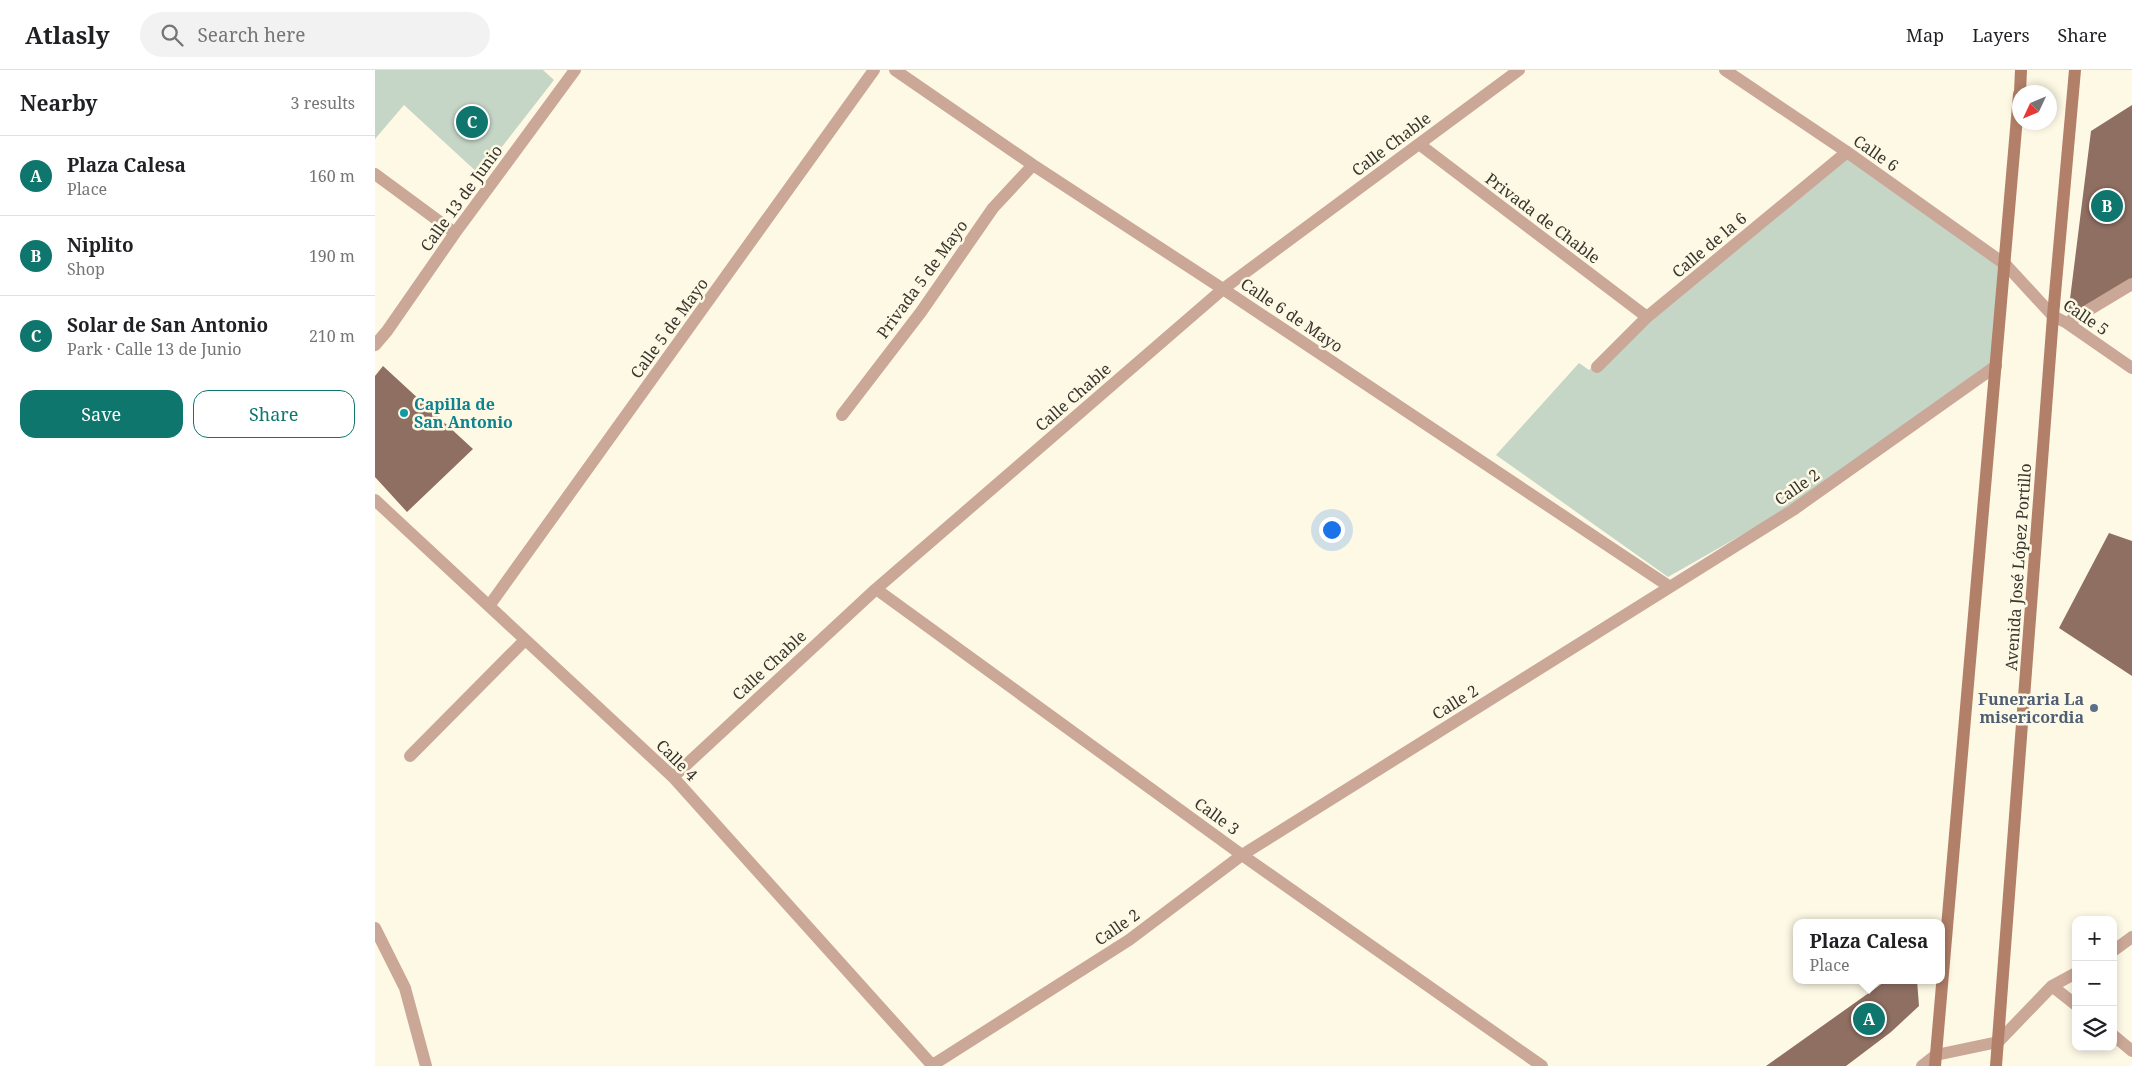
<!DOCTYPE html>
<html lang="en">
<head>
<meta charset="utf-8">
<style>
	:root { --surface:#fff; --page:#f2f2f2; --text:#202124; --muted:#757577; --line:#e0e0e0; --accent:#0f766e }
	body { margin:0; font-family:"Noto Serif",serif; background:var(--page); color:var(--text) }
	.controls { position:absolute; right:15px; bottom:15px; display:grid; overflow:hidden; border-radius:10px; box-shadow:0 2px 8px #0003 }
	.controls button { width:45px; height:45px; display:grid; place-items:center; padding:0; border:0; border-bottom:1px solid var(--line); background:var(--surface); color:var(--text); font:25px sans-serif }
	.compass { position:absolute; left:1637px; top:15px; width:45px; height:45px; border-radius:50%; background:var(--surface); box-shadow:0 2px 8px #0003; rotate:226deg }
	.you { position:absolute; left:956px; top:459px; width:18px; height:18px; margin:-12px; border:4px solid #fff; border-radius:50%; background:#1a73e8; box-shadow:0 0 0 8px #1a73e833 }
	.badge { display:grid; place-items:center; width:32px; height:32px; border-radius:50%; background:var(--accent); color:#fff; font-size:16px; font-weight:700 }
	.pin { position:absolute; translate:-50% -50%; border:2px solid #fff; box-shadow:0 1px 5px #0006 }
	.popup { position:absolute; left:1418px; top:849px; width:152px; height:65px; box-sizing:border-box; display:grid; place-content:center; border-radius:10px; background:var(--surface); filter:drop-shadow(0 1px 4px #0005); font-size:16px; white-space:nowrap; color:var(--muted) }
	.popup b { font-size:19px; color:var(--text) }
	.popup::after { content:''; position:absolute; left:50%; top:100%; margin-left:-10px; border:10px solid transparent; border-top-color:var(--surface) }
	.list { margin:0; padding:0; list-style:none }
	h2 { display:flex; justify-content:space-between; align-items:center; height:65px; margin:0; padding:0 20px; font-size:21px }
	h2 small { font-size:16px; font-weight:400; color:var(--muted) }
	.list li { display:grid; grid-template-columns:32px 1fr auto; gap:15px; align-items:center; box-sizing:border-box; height:80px; padding:0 20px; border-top:1px solid var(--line) }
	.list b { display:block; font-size:19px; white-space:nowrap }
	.list p { margin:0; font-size:16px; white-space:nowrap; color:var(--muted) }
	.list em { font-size:16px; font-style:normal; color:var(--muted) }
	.actions { display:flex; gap:10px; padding:15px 20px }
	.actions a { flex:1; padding:11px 0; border:1px solid var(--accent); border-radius:15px; text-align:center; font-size:18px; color:var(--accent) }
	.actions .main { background:var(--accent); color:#fff }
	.icon { flex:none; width:28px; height:28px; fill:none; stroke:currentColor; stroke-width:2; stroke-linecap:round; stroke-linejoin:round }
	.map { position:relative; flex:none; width:1757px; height:996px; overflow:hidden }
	header { display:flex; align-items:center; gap:30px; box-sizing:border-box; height:70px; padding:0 25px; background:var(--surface); border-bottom:1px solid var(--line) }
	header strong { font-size:24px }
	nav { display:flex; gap:28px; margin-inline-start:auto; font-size:18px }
	.search { width:350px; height:45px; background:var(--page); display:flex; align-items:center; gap:12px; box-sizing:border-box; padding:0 18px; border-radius:28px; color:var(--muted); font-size:19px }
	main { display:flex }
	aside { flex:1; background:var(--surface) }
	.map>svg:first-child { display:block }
	.green { fill:#c5d6c7 }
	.building { fill:#8f6f62 }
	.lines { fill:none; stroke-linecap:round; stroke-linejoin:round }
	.minor { stroke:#cba797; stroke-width:12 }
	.tertiary { stroke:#cba797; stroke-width:12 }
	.secondary { stroke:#b27f68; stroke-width:12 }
	.culture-dot { fill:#0f9aa8; stroke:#fef9e5; stroke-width:2 }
	.service-dot { fill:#5c6f8a; stroke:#fef9e5; stroke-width:2 }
	.labels { text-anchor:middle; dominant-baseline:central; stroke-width:5; stroke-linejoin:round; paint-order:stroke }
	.street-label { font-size:16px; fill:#37352e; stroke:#fef9e5 }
	.culture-label { font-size:16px; font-weight:bold; fill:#0d838f; stroke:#fef9e5; text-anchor:start }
	.service-label { font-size:16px; font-weight:bold; fill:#4e5e75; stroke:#fef9e5; text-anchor:end }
</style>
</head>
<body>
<header>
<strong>Atlasly</strong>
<div class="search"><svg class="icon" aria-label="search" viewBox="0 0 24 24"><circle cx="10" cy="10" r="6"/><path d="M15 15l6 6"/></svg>Search here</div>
<nav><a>Map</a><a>Layers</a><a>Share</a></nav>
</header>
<main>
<aside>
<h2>Nearby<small>3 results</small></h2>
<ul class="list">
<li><span class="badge">A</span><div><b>Plaza Calesa</b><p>Place</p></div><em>160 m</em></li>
<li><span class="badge">B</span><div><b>Niplito</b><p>Shop</p></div><em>190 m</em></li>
<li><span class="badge">C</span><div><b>Solar de San Antonio</b><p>Park · Calle 13 de Junio</p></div><em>210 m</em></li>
</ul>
<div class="actions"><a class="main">Save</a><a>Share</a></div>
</aside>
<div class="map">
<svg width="1757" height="996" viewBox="0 0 1757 996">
	<rect width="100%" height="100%" fill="#fef9e5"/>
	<path class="green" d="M 0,0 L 168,0 L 179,10 L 105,105 L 29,35 L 0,69 Z
		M 1470,85 L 1629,195 L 1620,296 L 1416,437 L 1293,507 L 1121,385 L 1204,293 L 1214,300 Z"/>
	<path class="building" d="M 1757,35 L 1757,211 L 1692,253 L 1716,61 Z
		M 8,296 L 98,379 L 32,442 L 0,407 L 0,306 Z
		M 1734,463 L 1757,471 L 1757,606 L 1684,558 Z
		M 1512,910 L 1542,910 L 1544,936 L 1516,962 L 1471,996 L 1391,996 Z"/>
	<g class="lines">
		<path class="minor" d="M 520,0 L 658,95 L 848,219 L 1295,517
			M 1044,74 L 1272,247
			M 0,104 L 80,163
			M 1631,195 L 1678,246 L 1692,253 L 1757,298
			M 1692,253 L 1757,214
			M 0,275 L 12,261 L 80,163 L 200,0
			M 1222,297 L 1272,247 L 1472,82
			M 467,345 L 546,242 L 618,138 L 658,95
			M 0,430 L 298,707 L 557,995
			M 501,519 L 867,785 L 1167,996
			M 114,536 L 499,0
			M 35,686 L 150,570
			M 298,707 L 501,519 L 848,219 L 1144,0
			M 0,858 L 30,918 L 51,996
			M 1738,881 L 1757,867
			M 1677,916 L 1701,935
			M 1738,965 L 1757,981
			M 1623,972 L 1677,916 L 1701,903
			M 556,996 L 754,870 L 867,785 L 1418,440 L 1621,296"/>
		<path class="tertiary" d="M 1350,0 L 1472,82 L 1631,195
			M 1547,996 L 1561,985 L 1623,972"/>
		<path class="secondary" d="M 1645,22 L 1646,0
			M 1560,996 L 1644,24
			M 1621,996 L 1678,246 L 1700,0"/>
	</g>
	<circle class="culture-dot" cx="29" cy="343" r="5"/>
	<circle class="service-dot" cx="1719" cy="638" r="5"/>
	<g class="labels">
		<g class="street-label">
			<text transform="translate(1016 74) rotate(-37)">Calle Chable</text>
			<text transform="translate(1501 83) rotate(35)">Calle 6</text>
			<text transform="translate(86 128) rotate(-54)">Calle 13 de Junio</text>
			<text transform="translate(1168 148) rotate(37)">Privada de Chable</text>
			<text transform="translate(1334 175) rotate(-40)">Calle de la 6</text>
			<text transform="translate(547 209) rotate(-54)">Privada 5 de Mayo</text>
			<text transform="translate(917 245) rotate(34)">Calle 6 de Mayo</text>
			<text transform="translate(1711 247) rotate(34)">Calle 5</text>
			<text transform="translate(294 258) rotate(-54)">Calle 5 de Mayo</text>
			<text transform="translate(698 327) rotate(-41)">Calle Chable</text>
			<text transform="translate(1422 417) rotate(-35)">Calle 2</text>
			<text transform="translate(1643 497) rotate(-86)">Avenida José López Portillo</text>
			<text transform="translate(394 595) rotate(-43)">Calle Chable</text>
			<text transform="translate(1080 632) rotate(-32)">Calle 2</text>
			<text transform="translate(302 690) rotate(45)">Calle 4</text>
			<text transform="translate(842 746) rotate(36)">Calle 3</text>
			<text transform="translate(742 857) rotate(-35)">Calle 2</text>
		</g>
		<g class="culture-label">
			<text x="39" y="334">Capilla de<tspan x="39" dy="18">San Antonio</tspan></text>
		</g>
		<g class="service-label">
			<text x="1709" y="629">Funeraria La<tspan x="1709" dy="18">misericordia</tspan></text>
		</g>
	</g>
</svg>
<div class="controls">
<button>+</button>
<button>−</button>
<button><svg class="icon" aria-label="layers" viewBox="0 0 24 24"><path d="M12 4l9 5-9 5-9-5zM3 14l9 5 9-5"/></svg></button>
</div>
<svg class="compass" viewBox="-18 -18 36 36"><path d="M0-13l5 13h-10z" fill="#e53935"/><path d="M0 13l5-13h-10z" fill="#757577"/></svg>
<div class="you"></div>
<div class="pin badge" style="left:1494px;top:949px">A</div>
<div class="popup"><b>Plaza Calesa</b>Place</div>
<div class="pin badge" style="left:1732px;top:136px">B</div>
<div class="pin badge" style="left:97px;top:52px">C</div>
</div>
</main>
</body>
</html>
